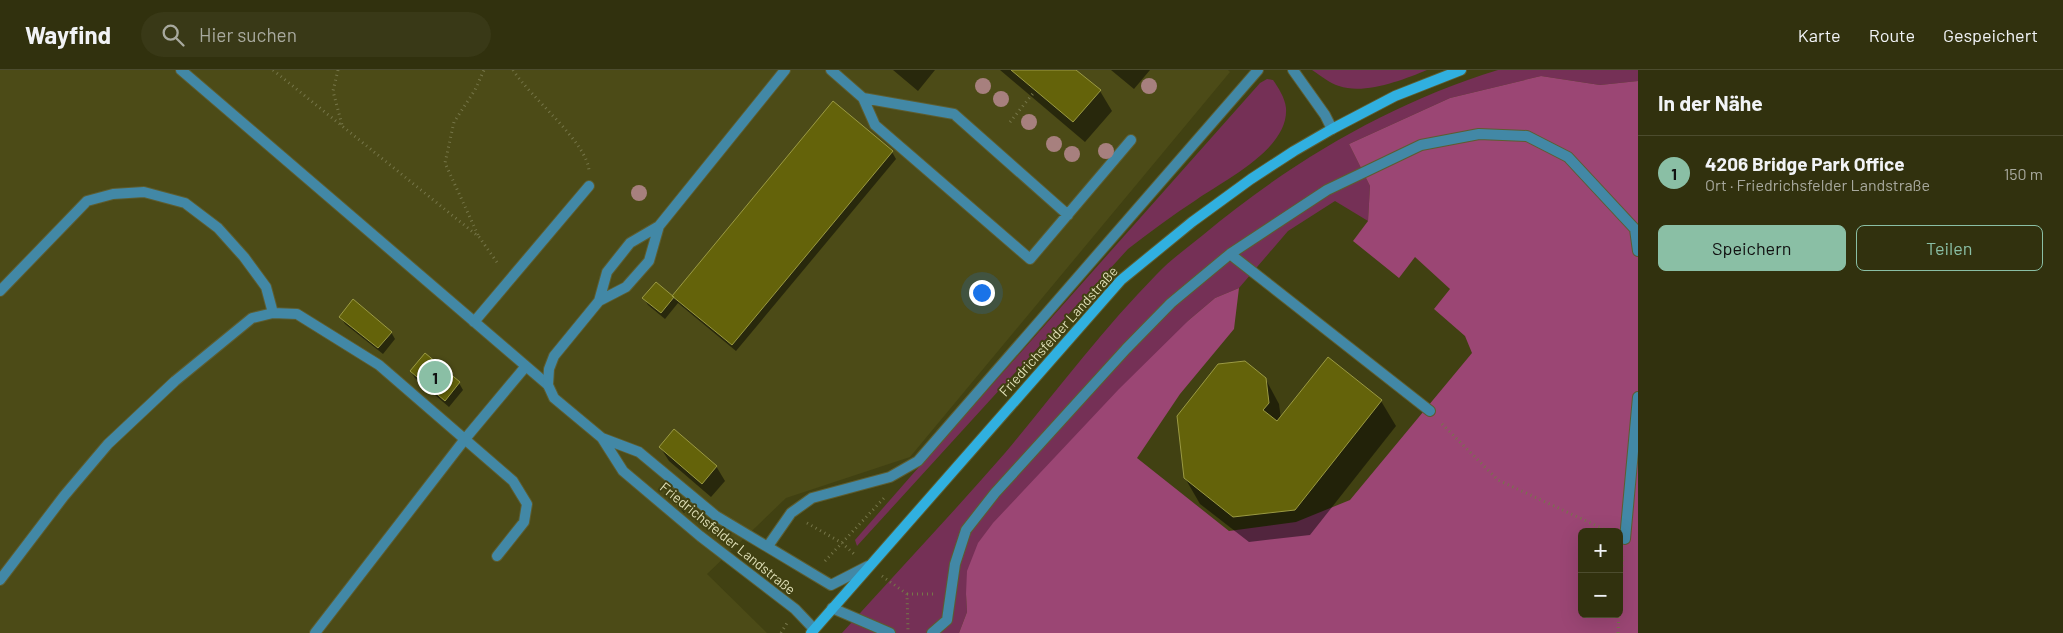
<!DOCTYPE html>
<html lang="de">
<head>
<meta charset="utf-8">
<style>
	:root { --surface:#31310e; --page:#393917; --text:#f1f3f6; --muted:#a8a99e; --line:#4c4c2e; --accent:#8abfa5 }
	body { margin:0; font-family:Barlow,sans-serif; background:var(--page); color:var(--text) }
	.controls { position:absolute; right:15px; bottom:15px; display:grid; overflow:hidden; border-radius:8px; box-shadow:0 5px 20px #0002 }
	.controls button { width:45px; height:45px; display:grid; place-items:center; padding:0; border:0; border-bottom:1px solid var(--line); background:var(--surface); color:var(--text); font:25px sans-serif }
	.you { position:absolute; left:981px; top:222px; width:18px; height:18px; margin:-12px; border:4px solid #fff; border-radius:50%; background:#1a73e8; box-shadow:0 0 0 8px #1a73e833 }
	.badge { display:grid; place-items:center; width:32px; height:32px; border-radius:50%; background:var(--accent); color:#111; font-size:16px; font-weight:700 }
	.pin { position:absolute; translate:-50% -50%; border:2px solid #fff; box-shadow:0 1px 5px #0006 }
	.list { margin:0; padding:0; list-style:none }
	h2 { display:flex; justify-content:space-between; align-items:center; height:65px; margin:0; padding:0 20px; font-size:21px }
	h2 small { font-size:16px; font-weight:400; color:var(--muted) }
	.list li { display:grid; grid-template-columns:32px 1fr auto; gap:15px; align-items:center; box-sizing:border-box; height:75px; padding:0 20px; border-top:1px solid var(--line) }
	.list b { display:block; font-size:19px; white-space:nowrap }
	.list p { margin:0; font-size:16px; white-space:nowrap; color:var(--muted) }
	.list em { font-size:16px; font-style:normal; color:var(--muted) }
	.actions { display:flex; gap:10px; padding:15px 20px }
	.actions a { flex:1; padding:11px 0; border:1px solid var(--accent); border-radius:8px; text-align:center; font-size:18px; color:var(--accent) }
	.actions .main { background:var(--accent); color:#111 }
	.icon { flex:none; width:28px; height:28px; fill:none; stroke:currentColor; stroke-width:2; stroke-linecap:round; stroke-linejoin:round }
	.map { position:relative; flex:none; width:1638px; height:563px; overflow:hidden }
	header { display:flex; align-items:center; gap:30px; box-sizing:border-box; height:70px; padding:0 25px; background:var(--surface); border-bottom:1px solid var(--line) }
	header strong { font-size:24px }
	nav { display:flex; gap:28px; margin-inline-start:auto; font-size:18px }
	.search { width:350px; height:45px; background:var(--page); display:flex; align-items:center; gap:12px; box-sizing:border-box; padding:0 18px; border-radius:28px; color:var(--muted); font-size:19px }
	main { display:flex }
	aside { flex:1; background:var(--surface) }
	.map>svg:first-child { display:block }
	.built { fill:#4c4b17 }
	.green { fill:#753056 }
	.forest { fill:#9b4674; fill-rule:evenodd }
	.shadow { fill:#0007 }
	.building { fill:#64630a; stroke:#9b9a43 }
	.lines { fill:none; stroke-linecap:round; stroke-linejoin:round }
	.service-casing { stroke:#5d5d30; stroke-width:12 }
	.minor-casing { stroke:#5d5d30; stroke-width:12 }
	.secondary-casing { stroke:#5d5d30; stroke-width:12 }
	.path { stroke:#767649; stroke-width:3; stroke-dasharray:1 4; stroke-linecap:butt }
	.service { stroke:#4288a6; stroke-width:10 }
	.minor { stroke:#4288a6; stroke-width:10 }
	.secondary { stroke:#30b0e0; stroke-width:10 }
	.tree { fill:#a7807e }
	.labels { text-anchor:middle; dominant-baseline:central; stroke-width:4; stroke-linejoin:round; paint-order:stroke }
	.street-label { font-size:14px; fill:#dfdfb6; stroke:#414112 }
</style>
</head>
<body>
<header>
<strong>Wayfind</strong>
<div class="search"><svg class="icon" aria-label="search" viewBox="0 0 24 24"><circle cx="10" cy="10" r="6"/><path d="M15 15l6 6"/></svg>Hier suchen</div>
<nav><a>Karte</a><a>Route</a><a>Gespeichert</a></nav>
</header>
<main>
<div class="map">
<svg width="1638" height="563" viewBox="0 0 1638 563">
	<rect width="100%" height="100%" fill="#414112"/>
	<path class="built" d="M 0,0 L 1228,0 L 1230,2 L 910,387 L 786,428 L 707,504 L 767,563 L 0,563 Z"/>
	<path class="green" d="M 1312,0 L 1427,0 C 1403,10 1364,25 1339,16 C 1329,13 1320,5 1312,0 Z
		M 1498,0 L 1638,0 L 1638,11 L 1600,15 L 1541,6 L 1450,28 L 1349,74 L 1370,116 L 1368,151 L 1335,131 L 1288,161 L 1239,218 L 1215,228 L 1189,250 L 966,524 L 967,542 L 959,563 L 842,563 C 896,503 952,444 1005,383 C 1055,323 1102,260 1156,205 C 1170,190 1187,178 1203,165 C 1289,93 1390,33 1498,0 Z
		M 1267,9 L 1273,10 C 1278,17 1285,28 1286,38 C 1289,79 1225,110 1196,130 C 1173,145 1150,162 1128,179 L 857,476 L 855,470 L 911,406 L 1260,13 Z"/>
	<path class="forest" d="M 1541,6 L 1600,15 L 1638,11 L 1638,563 L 959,563 L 967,542 L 966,524 L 967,501 L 978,473 L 993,453 L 1119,319 L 1189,250 L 1215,228 L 1239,218 L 1234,259 L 1180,324 L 1137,388 L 1229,461 L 1296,452 L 1350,430 L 1472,283 L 1465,266 L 1434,239 L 1450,219 L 1415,187 L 1399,208 L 1353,171 L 1368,151 L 1370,116 L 1349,74 L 1450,28 ZM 1582,462 L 1619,462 L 1619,544 L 1582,544 Z"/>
	<path class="shadow" d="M 893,0 L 935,0 L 918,21 Z
		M 1000,0 L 1074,0 L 1100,21 L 1112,41 L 1085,72 Z
		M 1111,0 L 1150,0 L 1134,19 Z
		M 892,82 L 896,89 L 736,281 L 678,233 L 665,249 L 648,235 L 644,228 L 673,228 Z
		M 341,247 L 391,262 L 395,269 L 383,284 L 345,254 Z
		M 425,285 L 459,313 L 463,320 L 449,337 L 415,308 L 411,302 Z
		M 1265,308 L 1279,334 L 1281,349 L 1381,331 L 1396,356 L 1310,465 L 1249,472 L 1200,434 L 1185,408 Z
		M 660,377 L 716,396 L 725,411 L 711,427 L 669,391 Z
		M 677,428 L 687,440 L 684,443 L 674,431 Z"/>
	<path class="building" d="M 1011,0 L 1076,0 L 1101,20 L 1073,52 Z
		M 833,31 L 893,81 L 732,275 L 672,226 Z
		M 656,212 L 674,227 L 661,243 L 642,228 Z
		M 353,229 L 392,262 L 378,278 L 339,247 Z
		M 425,283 L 460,312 L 445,331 L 410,301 Z
		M 1328,287 L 1382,330 L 1295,440 L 1233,447 L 1184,408 L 1177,346 L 1218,294 L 1245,291 L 1266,308 L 1269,333 L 1263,340 L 1277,351 Z
		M 674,359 L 717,396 L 702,414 L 659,377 Z
		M 677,426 L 684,432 L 680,437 L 673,431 Z"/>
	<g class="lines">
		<g class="service-casing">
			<path id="service" d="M 181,0 L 548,315
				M 831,0 L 863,28 L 954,44 L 1068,145
				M 1293,0 L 1325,45 L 1332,59
				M 863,28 L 875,55 L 1030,189 L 1131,70
				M 1230,184 L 1430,341
				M 0,221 L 87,131 L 113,124 L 144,122 L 185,133 L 218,158 L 244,187 L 266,217 L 273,243
				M 474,252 L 589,116
				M 1625,469 L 1638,327
				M 768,476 L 791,443 L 812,428 L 890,407 L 918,391 L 1258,0
				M 0,510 L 64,426 L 108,374 L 175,311 L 252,248 L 273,243 L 297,244 L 379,295 L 513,411 L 527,434 L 524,452 L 497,486
				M 832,538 L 890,563
				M 315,563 L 465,369 L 526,296
				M 932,563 L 947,550 L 955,494 L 966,460 L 995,423 L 1126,279 L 1171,233 L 1230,184 L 1327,120 L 1421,75 L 1479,64 L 1527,66 L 1568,87 L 1635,159 L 1638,181"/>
		</g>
		<g class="minor-casing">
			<path id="minor" d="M 659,156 L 649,191 L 626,217 L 599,231 L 554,286 L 549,299 L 548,315 L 554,328 L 602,368 L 623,401 L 700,466 L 795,539 L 814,559
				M 599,231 L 607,202 L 630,173 L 659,156 L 785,0
				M 602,368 L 639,382 L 716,446 L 831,515 L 868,496"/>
		</g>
		<g class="secondary-casing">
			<path id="secondary" d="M 811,563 L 1121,210 L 1192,152 L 1251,109 L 1294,81 L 1332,59 L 1395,26 L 1461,0"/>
		</g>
		<path class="path" d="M 273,0 L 479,167 L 499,195
			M 338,0 L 333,21 L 342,55
			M 513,0 C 529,26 588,73 589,101
			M 1010,52 L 1035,21
			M 478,165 L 445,93 L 454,52 L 475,20 L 484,0
			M 1442,354 L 1498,410 L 1608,461
			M 807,453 L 842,473 L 854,484
			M 825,491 L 884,428
			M 882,506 L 907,524 L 908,560
			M 907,524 L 934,524
			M 1619,541 L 1623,486
			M 781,563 L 787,553
			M 1618,563 L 1619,544"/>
		<use href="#service" class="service"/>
		<use href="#minor" class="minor"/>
		<use href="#secondary" class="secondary"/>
	</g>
	<g class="tree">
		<circle cx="983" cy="16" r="8"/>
		<circle cx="1149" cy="16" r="8"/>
		<circle cx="1001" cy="29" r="8"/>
		<circle cx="1029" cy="52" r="8"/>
		<circle cx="1054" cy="74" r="8"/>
		<circle cx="1106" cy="81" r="8"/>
		<circle cx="1072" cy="84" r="8"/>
		<circle cx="639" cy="123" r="8"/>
	</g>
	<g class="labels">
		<g class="street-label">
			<text transform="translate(1058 261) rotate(-48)">Friedrichsfelder Landstraße</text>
			<text transform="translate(728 468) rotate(39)">Friedrichsfelder Landstraße</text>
		</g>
	</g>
</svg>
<div class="controls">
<button>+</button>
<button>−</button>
</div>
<div class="you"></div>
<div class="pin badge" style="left:435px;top:307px">1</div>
</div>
<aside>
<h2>In der Nähe<small></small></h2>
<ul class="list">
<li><span class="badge">1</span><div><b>4206 Bridge Park Office</b><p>Ort · Friedrichsfelder Landstraße</p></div><em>150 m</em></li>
</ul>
<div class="actions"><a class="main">Speichern</a><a>Teilen</a></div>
</aside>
</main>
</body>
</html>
